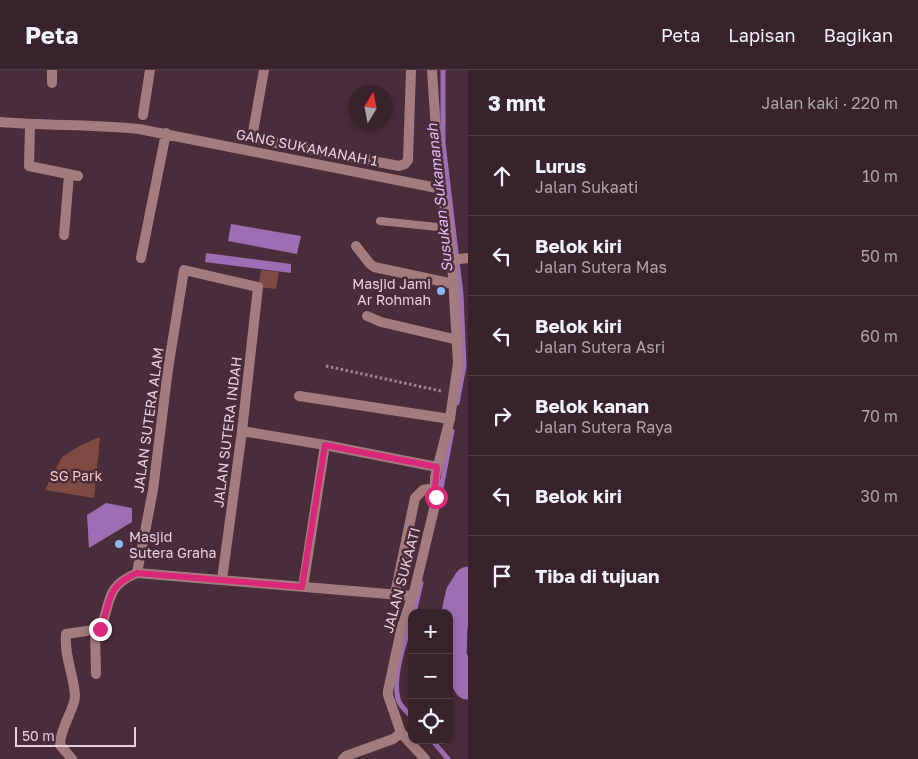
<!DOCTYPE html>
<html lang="id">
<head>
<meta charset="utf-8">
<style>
	:root { --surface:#38222c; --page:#3f2a34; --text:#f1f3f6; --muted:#aba4a9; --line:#523f48 }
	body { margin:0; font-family:"Golos Text",sans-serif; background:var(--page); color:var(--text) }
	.controls { position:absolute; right:15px; bottom:15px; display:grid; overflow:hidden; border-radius:10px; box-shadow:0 2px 8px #0003 }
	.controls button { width:45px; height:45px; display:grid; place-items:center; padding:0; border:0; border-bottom:1px solid var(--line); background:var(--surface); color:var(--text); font:25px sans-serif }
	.compass { position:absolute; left:348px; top:15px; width:45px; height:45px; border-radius:50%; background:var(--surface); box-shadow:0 2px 8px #0003; rotate:10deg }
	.scale { position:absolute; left:15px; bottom:12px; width:121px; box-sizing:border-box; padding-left:5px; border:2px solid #e5d1d9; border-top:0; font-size:14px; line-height:18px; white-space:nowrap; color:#e5d1d9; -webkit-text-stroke:4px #4a2d3a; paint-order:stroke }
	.stop { position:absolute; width:15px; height:15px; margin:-11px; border:4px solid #db2777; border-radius:50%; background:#fff }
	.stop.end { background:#db2777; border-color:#fff; box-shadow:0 1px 5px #0008 }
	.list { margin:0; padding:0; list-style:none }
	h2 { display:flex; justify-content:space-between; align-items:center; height:65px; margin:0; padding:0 20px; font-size:21px }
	h2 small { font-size:16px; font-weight:400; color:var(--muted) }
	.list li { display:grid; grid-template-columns:32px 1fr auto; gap:15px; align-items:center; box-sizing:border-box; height:80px; padding:0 20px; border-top:1px solid var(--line) }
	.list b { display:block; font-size:19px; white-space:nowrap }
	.list p { margin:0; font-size:16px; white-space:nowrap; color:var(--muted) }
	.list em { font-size:16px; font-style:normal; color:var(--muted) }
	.icon { flex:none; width:28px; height:28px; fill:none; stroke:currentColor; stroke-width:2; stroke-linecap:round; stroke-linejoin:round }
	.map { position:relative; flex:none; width:468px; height:689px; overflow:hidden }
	header { display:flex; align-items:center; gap:30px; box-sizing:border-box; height:70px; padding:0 25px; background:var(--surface); border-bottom:1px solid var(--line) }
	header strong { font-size:24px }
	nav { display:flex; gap:28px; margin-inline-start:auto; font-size:18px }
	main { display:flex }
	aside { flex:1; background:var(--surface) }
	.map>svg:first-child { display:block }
	.green { fill:#7e4a41 }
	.water { fill:#9e6eb4 }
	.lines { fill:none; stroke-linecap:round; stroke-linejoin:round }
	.stream { stroke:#9e6eb4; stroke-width:5 }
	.river { stroke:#9e6eb4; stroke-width:29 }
	.path { stroke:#9d858f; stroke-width:3; stroke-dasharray:2.5 2.5; stroke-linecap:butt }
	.service { stroke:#a47b7f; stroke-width:8 }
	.minor { stroke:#a47b7f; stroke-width:10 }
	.tertiary { stroke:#a47b7f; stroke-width:10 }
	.route { stroke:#db2777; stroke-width:6 }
	.poi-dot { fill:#8cb9fc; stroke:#4a2d3a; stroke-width:2 }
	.labels { text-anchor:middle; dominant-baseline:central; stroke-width:5; stroke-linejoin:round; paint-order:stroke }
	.street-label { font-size:14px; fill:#e5d1d9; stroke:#4a2d3a }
	.poi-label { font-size:14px; fill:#e5d1d9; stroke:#4a2d3a; text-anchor:end }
	.park-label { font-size:14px; fill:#fac8bf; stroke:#4a2d3a }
	.water-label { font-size:15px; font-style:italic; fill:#e2bbf4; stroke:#4a2d3a }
</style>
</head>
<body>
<header>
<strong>Peta</strong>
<nav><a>Peta</a><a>Lapisan</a><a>Bagikan</a></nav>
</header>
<main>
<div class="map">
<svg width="468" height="689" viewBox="0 0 468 689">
	<rect width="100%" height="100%" fill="#4a2d3a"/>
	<path class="green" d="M 261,200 L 279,202 L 276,219 L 258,217 Z
		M 100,367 L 94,428 L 45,420 L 62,387 L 81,375 Z"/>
	<path class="water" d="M 231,154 L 301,166 L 297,184 L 228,171 Z
		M 206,183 L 291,194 L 291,203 L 205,192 Z
		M 106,433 L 132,438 L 132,452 L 89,478 L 87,445 Z"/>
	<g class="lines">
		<path class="stream" d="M 443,0 L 443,73 L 461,224 L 464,296 L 457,333
			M 439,429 L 452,361
			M 414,543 L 421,513
			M 412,549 C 405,572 392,605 398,629 C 399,635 407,642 412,647
			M 432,670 L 448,689"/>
		<path class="river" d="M 468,511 L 460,524 L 453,557 L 452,587 L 468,615"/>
		<path class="path" d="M 326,296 L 441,321"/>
		<path class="service" d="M 380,151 L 447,158"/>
		<path class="minor" d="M 52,0 L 52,13
			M 264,0 L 253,62 L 256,69 L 399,96 L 405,94 L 408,90 L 411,0
			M 143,45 L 150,0
			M 0,52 C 46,56 93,54 139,59 L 442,119
			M 30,55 L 29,96 L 78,106
			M 64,165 L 69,105
			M 356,176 L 370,194 L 374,197 L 454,214
			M 141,188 L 166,63
			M 452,190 L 468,188
			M 367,246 L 381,252 L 458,270
			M 299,326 L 450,349
			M 242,361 L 325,375 L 437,397
			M 137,503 L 153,420 L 168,299 L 184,200 L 258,217 L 242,361 L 222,510
			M 303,517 L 325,375
			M 395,524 L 415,428 L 423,420 L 435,418
			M 95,559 L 96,604
			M 72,689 L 60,675 C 60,657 75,639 75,626 C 74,605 64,587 66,564 L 100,559 C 112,532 104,517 137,503 L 412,526
			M 343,689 L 346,686 L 393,669 L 401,663"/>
		<path class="tertiary" d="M 425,689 L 401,663 L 388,625 L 388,621 L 401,560 L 415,518 L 435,435 L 435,407 L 450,349 L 458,293 L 452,190 L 438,91 L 432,0"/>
	</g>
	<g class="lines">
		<path class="route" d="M 100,559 C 112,532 104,517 137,503 L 302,517 L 325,375 L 437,397 L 435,418 L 436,427"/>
	</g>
	<g class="poi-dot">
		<circle cx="441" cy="221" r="5"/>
		<circle cx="119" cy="474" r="5"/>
	</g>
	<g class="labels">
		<g class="street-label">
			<text transform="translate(307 77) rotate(11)">GANG SUKAMANAH 1</text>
			<text transform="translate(148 350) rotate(-82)">JALAN SUTERA ALAM</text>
			<text transform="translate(227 362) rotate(-83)">JALAN SUTERA INDAH</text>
			<text transform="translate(401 510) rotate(-75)">JALAN SUKAATI</text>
		</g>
		<g class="poi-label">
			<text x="431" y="213">Masjid Jami<tspan x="431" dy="16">Ar Rohmah</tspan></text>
			<text x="129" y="466" text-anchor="start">Masjid<tspan x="129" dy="16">Sutera Graha</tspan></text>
		</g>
		<g class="park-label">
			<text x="76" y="405">SG Park</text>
		</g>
		<g class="water-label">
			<text transform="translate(439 128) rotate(-96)">Susukan Sukamanah</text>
		</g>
	</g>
</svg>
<div class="controls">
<button>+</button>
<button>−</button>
<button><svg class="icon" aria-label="locate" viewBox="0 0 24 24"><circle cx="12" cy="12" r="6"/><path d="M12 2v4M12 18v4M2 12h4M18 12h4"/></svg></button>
</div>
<svg class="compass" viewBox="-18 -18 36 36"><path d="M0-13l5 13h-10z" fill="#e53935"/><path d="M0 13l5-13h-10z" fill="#aba4a9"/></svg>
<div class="scale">50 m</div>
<div class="stop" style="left:436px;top:427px"></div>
<div class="stop end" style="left:100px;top:559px"></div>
</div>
<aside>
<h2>3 mnt<small>Jalan kaki · 220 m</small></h2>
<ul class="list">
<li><svg class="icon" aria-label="ahead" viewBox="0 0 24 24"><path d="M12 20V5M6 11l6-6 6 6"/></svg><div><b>Lurus</b><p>Jalan Sukaati</p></div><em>10 m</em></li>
<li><svg class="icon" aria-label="left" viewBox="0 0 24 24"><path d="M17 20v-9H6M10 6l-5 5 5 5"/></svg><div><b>Belok kiri</b><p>Jalan Sutera Mas</p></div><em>50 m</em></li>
<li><svg class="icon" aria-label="left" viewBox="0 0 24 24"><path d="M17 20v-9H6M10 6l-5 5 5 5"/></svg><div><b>Belok kiri</b><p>Jalan Sutera Asri</p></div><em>60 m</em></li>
<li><svg class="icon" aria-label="right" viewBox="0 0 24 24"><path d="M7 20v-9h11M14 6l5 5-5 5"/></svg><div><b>Belok kanan</b><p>Jalan Sutera Raya</p></div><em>70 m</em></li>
<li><svg class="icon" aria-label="left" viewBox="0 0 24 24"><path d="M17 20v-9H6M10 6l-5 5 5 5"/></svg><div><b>Belok kiri</b></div><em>30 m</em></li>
<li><svg class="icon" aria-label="arrive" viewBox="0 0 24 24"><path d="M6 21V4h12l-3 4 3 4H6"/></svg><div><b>Tiba di tujuan</b></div></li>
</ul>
</aside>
</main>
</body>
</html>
